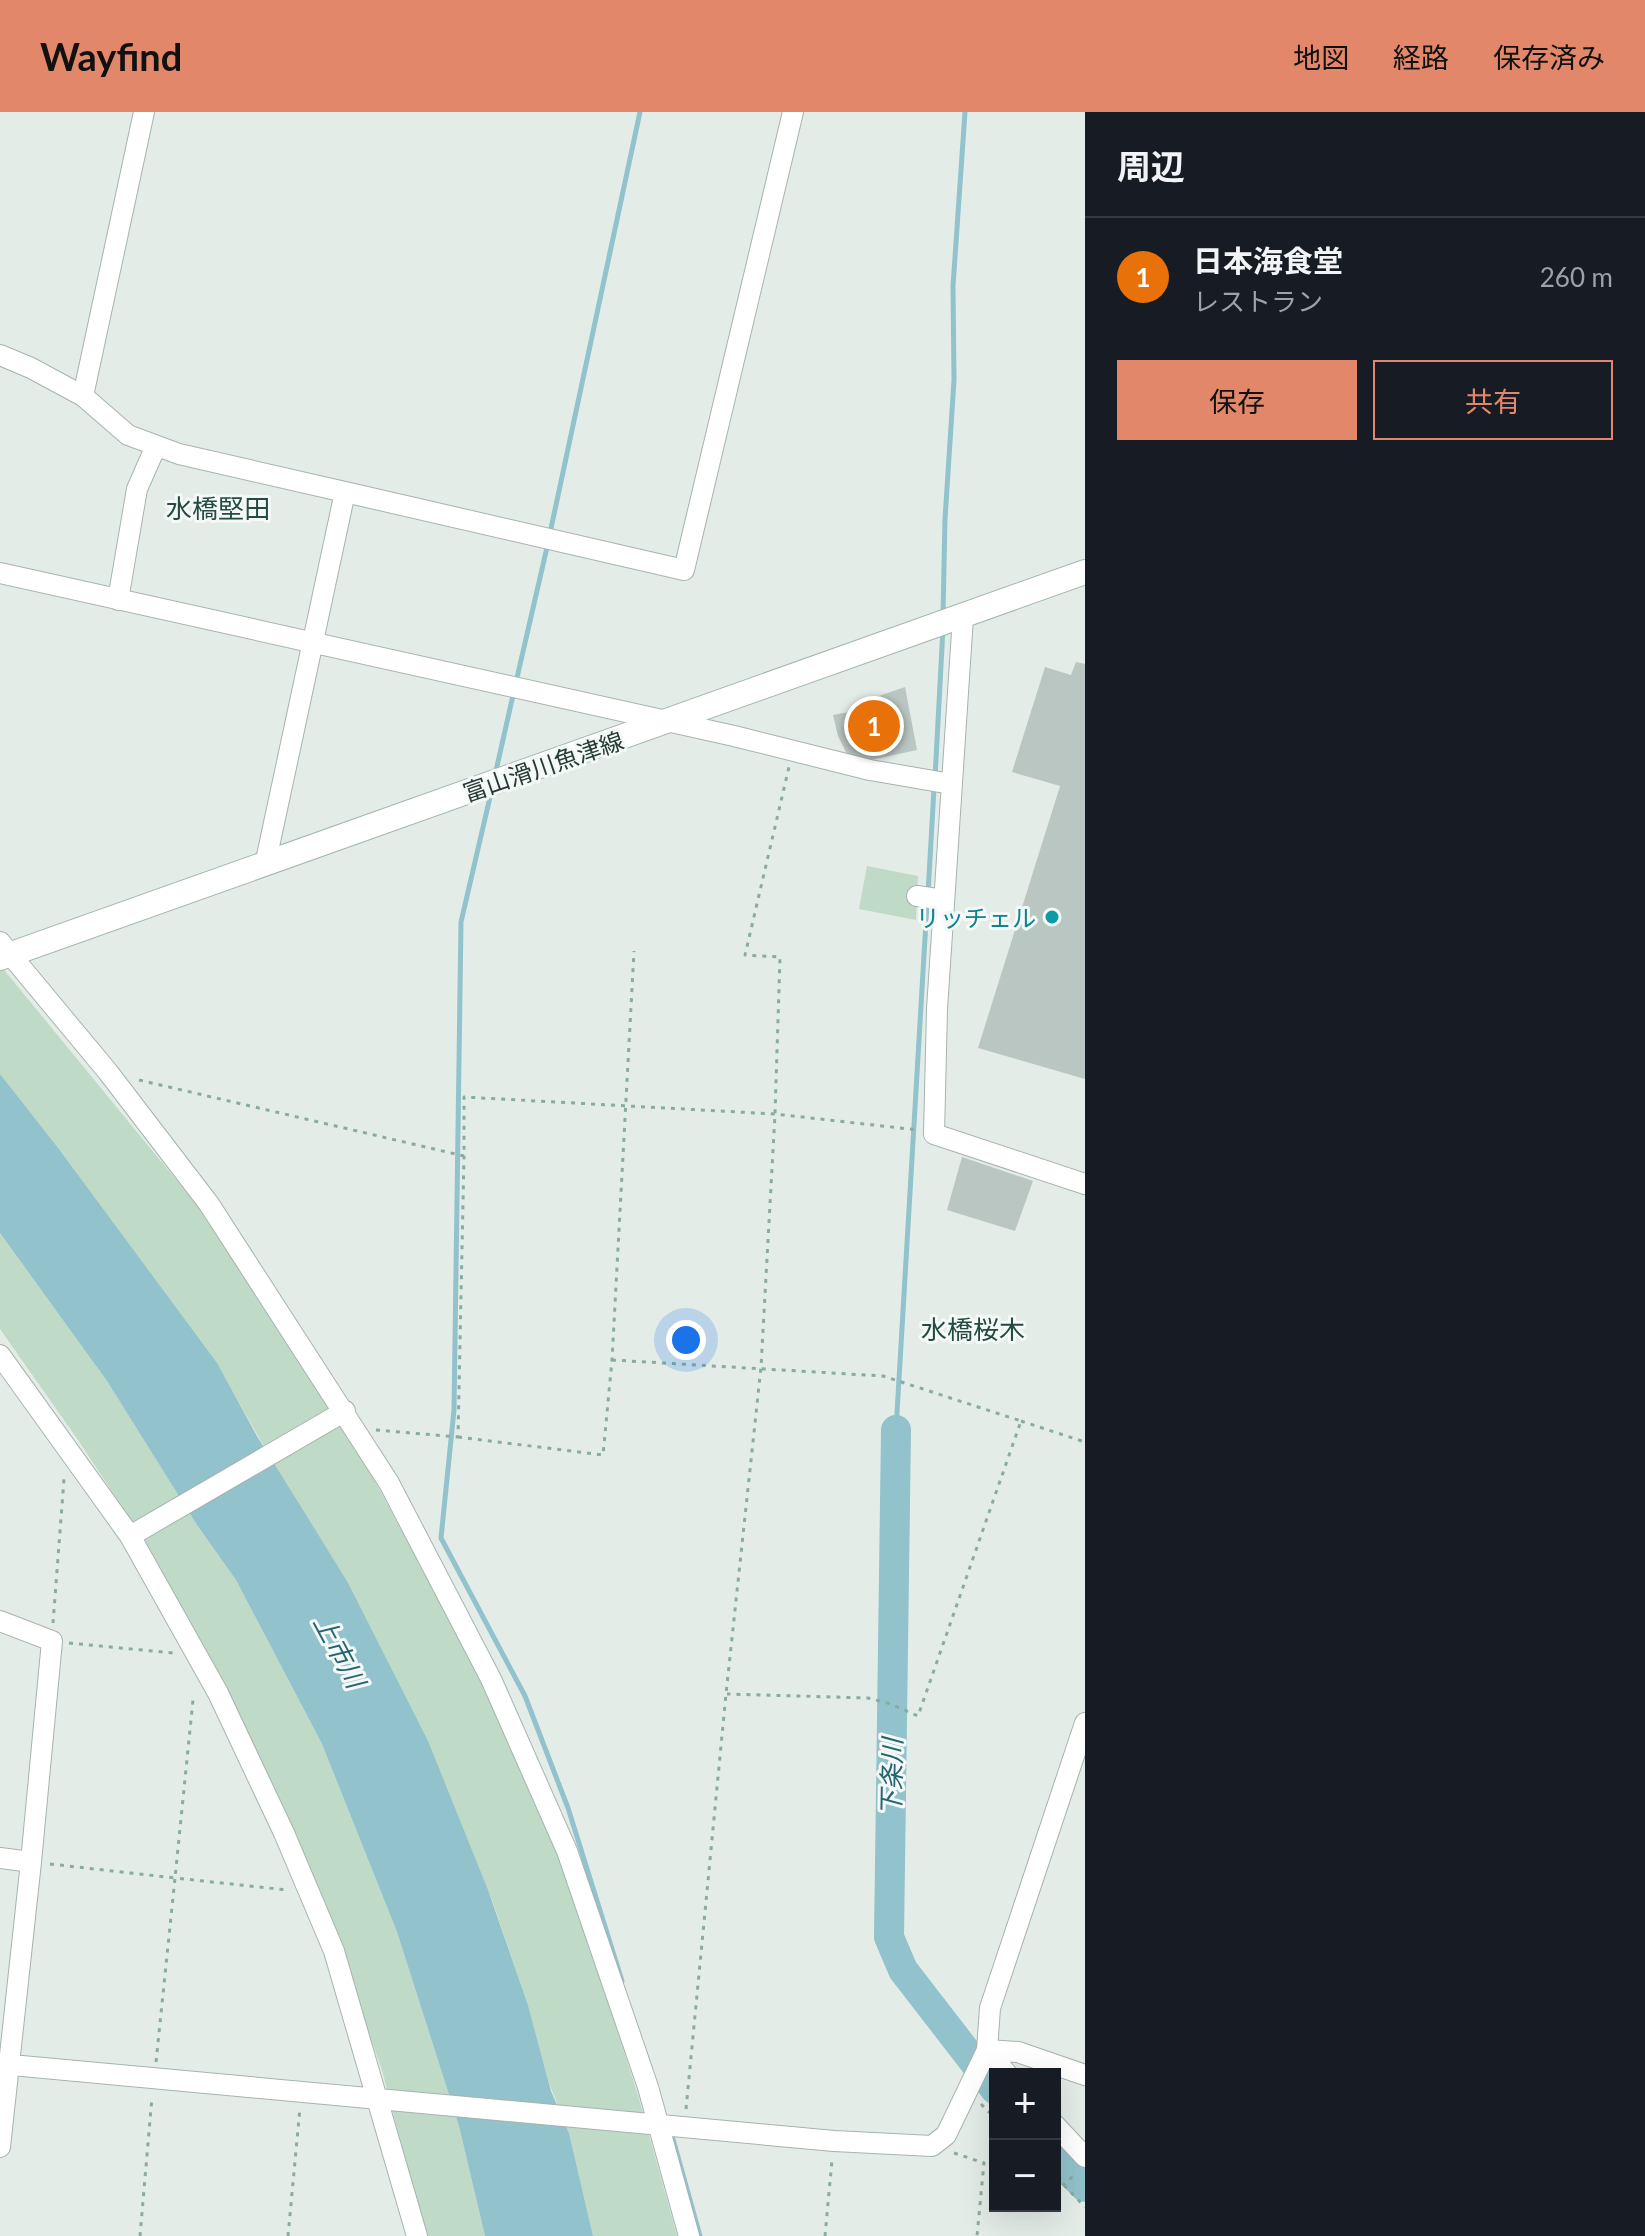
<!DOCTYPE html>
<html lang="ja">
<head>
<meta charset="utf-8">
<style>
	:root { --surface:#171b24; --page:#242831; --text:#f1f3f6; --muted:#9ea1a6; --line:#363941; --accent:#e3876a }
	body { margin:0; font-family:Lato,"Noto Sans JP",sans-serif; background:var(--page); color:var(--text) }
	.controls { position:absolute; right:24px; bottom:24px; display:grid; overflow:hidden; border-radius:0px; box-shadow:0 8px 32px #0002 }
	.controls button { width:72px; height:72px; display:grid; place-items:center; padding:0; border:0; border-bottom:2px solid var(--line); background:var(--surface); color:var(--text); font:40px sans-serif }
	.you { position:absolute; left:686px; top:1228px; width:28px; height:28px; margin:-20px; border:6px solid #fff; border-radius:50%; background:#1a73e8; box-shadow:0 0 0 12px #1a73e833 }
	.badge { display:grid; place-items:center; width:52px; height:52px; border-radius:50%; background:var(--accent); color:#fff; font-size:26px; font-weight:700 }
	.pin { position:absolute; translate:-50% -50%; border:4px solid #fff; box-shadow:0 2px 8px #0006 }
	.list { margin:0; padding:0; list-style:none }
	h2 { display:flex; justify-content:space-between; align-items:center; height:104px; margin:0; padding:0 32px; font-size:34px }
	h2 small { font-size:26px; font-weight:400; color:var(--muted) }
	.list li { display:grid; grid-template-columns:52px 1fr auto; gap:24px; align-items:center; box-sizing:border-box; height:120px; padding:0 32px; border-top:2px solid var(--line) }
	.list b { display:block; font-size:30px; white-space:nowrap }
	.list p { margin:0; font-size:26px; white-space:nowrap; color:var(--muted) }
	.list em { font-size:26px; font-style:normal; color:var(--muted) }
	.actions { display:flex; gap:16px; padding:24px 32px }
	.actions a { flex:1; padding:18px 0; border:2px solid var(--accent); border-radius:0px; text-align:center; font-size:28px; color:var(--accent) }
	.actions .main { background:var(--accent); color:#111 }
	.map { position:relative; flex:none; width:1085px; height:2124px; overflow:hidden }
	header { display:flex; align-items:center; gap:48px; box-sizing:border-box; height:112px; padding:0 40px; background:var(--accent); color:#111 }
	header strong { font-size:38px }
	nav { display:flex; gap:44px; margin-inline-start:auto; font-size:28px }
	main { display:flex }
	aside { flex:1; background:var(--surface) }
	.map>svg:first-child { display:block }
	.green { fill:#bfdac6 }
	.water { fill:#92c2cb }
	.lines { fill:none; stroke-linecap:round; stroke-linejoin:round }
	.stream { stroke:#92c2cb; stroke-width:5 }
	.river { stroke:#92c2cb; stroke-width:30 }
	.building { fill:#b9c6c1 }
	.street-casing { stroke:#a7b3af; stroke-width:22 }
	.secondary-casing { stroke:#a3b6af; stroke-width:26 }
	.path { stroke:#87aca0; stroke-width:3; stroke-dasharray:4 6; stroke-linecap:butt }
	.street { stroke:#fff; stroke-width:20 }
	.secondary { stroke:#fff; stroke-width:24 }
	.culture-dot { fill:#0f9aa8; stroke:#f4f8f6; stroke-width:3 }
	.labels { text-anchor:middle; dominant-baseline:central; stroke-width:6; stroke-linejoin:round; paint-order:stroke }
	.street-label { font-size:24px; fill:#253b35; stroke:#f4f8f6 }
	.culture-label { font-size:24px; fill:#0d838f; stroke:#f4f8f6; text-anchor:end }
	.neighbourhood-label { font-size:26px; fill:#234b41; stroke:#f4f8f6 }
	.water-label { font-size:26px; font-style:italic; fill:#256571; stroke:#f4f8f6 }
</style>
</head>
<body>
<header>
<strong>Wayfind</strong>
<nav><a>地図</a><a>経路</a><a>保存済み</a></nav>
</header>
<main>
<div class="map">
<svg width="1085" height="2124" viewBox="0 0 1085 2124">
	<rect width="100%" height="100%" fill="#e4ece8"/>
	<path class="green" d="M 867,754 L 918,764 L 916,808 L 859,797 Z
		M 0,853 L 196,1092 L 351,1325 L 492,1586 L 554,1722 L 638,1983 L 677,2124 L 593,2124 L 569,2021 L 549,1971 L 528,1893 L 492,1788 L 347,1469 L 291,1381 L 219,1256 L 0,962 Z
		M 0,1121 L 107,1269 L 197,1413 L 236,1468 L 322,1632 L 397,1820 L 459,2014 L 485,2124 L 425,2124 L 382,1958 L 325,1796 L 248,1628 L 145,1430 L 78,1328 L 0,1217 Z"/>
	<path class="water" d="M 0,962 L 58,1036 L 217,1251 L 257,1324 L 347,1469 L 428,1629 L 488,1778 L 528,1893 L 551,1979 L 569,2021 L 593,2124 L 485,2124 L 459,2014 L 397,1820 L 322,1632 L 236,1468 L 197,1413 L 107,1269 L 0,1121 Z"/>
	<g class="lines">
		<path class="stream" d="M 550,421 L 640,0
			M 943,502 L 945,407 L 954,268 L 953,174 L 965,0
			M 516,570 L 548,431
			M 495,663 L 514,579
			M 935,666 L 943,516
			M 491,681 L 461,810 L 454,1298 L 441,1426 L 525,1584 L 568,1696 L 622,1869
			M 928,782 L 934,676
			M 896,1318 L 927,792
			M 671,2020 L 700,2124"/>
		<path class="river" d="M 896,1318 L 889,1825 L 903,1858 L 995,1977
			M 1055,2045 L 1085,2075"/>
	</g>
	<path class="building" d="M 1076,550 L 1085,552 L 1085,967 L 978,936 L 1060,674 L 1012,660 L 1045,555 L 1071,563 Z
		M 905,575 L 917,638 L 852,652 L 838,624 L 833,603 L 877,595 L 876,585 Z
		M 962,1045 L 1033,1069 L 1015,1119 L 947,1098 Z"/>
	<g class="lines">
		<g class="street-casing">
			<path id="street" d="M 0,243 L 31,256 L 83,284 L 128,323 L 179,342 L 345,380 L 265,753
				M 83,284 L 144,0
				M 345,380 L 684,458 L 793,0
				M 0,461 L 734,624 L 870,658 L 951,672
				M 118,488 L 137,377 L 156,334
				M 963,505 L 937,897 L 934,1022 L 1085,1072
				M 917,784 L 944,788
				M 0,830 L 108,960 L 209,1092 L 389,1371 L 491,1567 L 567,1739 L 648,1975 L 689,2124
				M 0,1243 L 130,1424 L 218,1581 L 284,1721 L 334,1839 L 417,2124
				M 130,1424 L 345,1299
				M 0,1509 L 52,1529 L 31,1750 L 0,1746
				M 987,1938 L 1018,1940 L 1085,1963
				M 987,1938 L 1007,1962
				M 0,1952 L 834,2029 L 932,2034 L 946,2023 L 987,1938 L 990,1896 L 1085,1611
				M 1055,2013 L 1085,2045
				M 0,2035 L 31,1750"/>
		</g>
		<g class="secondary-casing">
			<path id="secondary" d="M 0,846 L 1085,460"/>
		</g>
		<path class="path" d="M 139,968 L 464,1044 L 464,985 L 775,1002 L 918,1018
			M 612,1248 L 883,1264 L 1021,1309 L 918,1604 L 891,1592 L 868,1586 L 727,1582
			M 1021,1309 L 1085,1330
			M 376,1318 L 458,1325 L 464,1044
			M 458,1325 L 603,1343 L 612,1248 L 634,839
			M 53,1511 L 64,1367
			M 69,1531 L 173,1541
			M 50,1752 L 175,1766 L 193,1588
			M 156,1950 L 175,1766 L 287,1778
			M 981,1992 L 995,2006
			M 686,1997 L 726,1582 L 761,1255 L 775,1002 L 780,845 L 745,843 L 789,655
			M 954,2041 L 984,2051 L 977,2124
			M 1055,2065 L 1064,2073 L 1076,2061
			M 1064,2073 L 1085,2095
			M 140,2124 L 152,1985
			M 288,2124 L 300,1996
			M 825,2124 L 832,2048"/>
		<use href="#street" class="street"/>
		<use href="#secondary" class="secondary"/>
	</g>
	<circle class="culture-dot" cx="1052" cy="805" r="8"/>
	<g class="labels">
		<g class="street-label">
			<text transform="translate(543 654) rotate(-19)">富山滑川魚津線</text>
		</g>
		<g class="culture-label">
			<text x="1036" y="805">リッチェル</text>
		</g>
		<g class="neighbourhood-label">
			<text x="218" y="396">水橋堅田</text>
			<text x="973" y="1217">水橋桜木</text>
		</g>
		<g class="water-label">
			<text transform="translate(340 1539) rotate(62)">上市川</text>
			<text transform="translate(891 1665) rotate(-89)">下条川</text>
		</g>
	</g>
</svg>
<div class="controls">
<button>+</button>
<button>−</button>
</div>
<div class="you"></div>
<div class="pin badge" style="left:874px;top:614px;background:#e8710a">1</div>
</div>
<aside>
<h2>周辺<small></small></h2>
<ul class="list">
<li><span class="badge" style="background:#e8710a">1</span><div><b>日本海食堂</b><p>レストラン</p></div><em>260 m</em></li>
</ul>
<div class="actions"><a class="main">保存</a><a>共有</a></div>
</aside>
</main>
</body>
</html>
